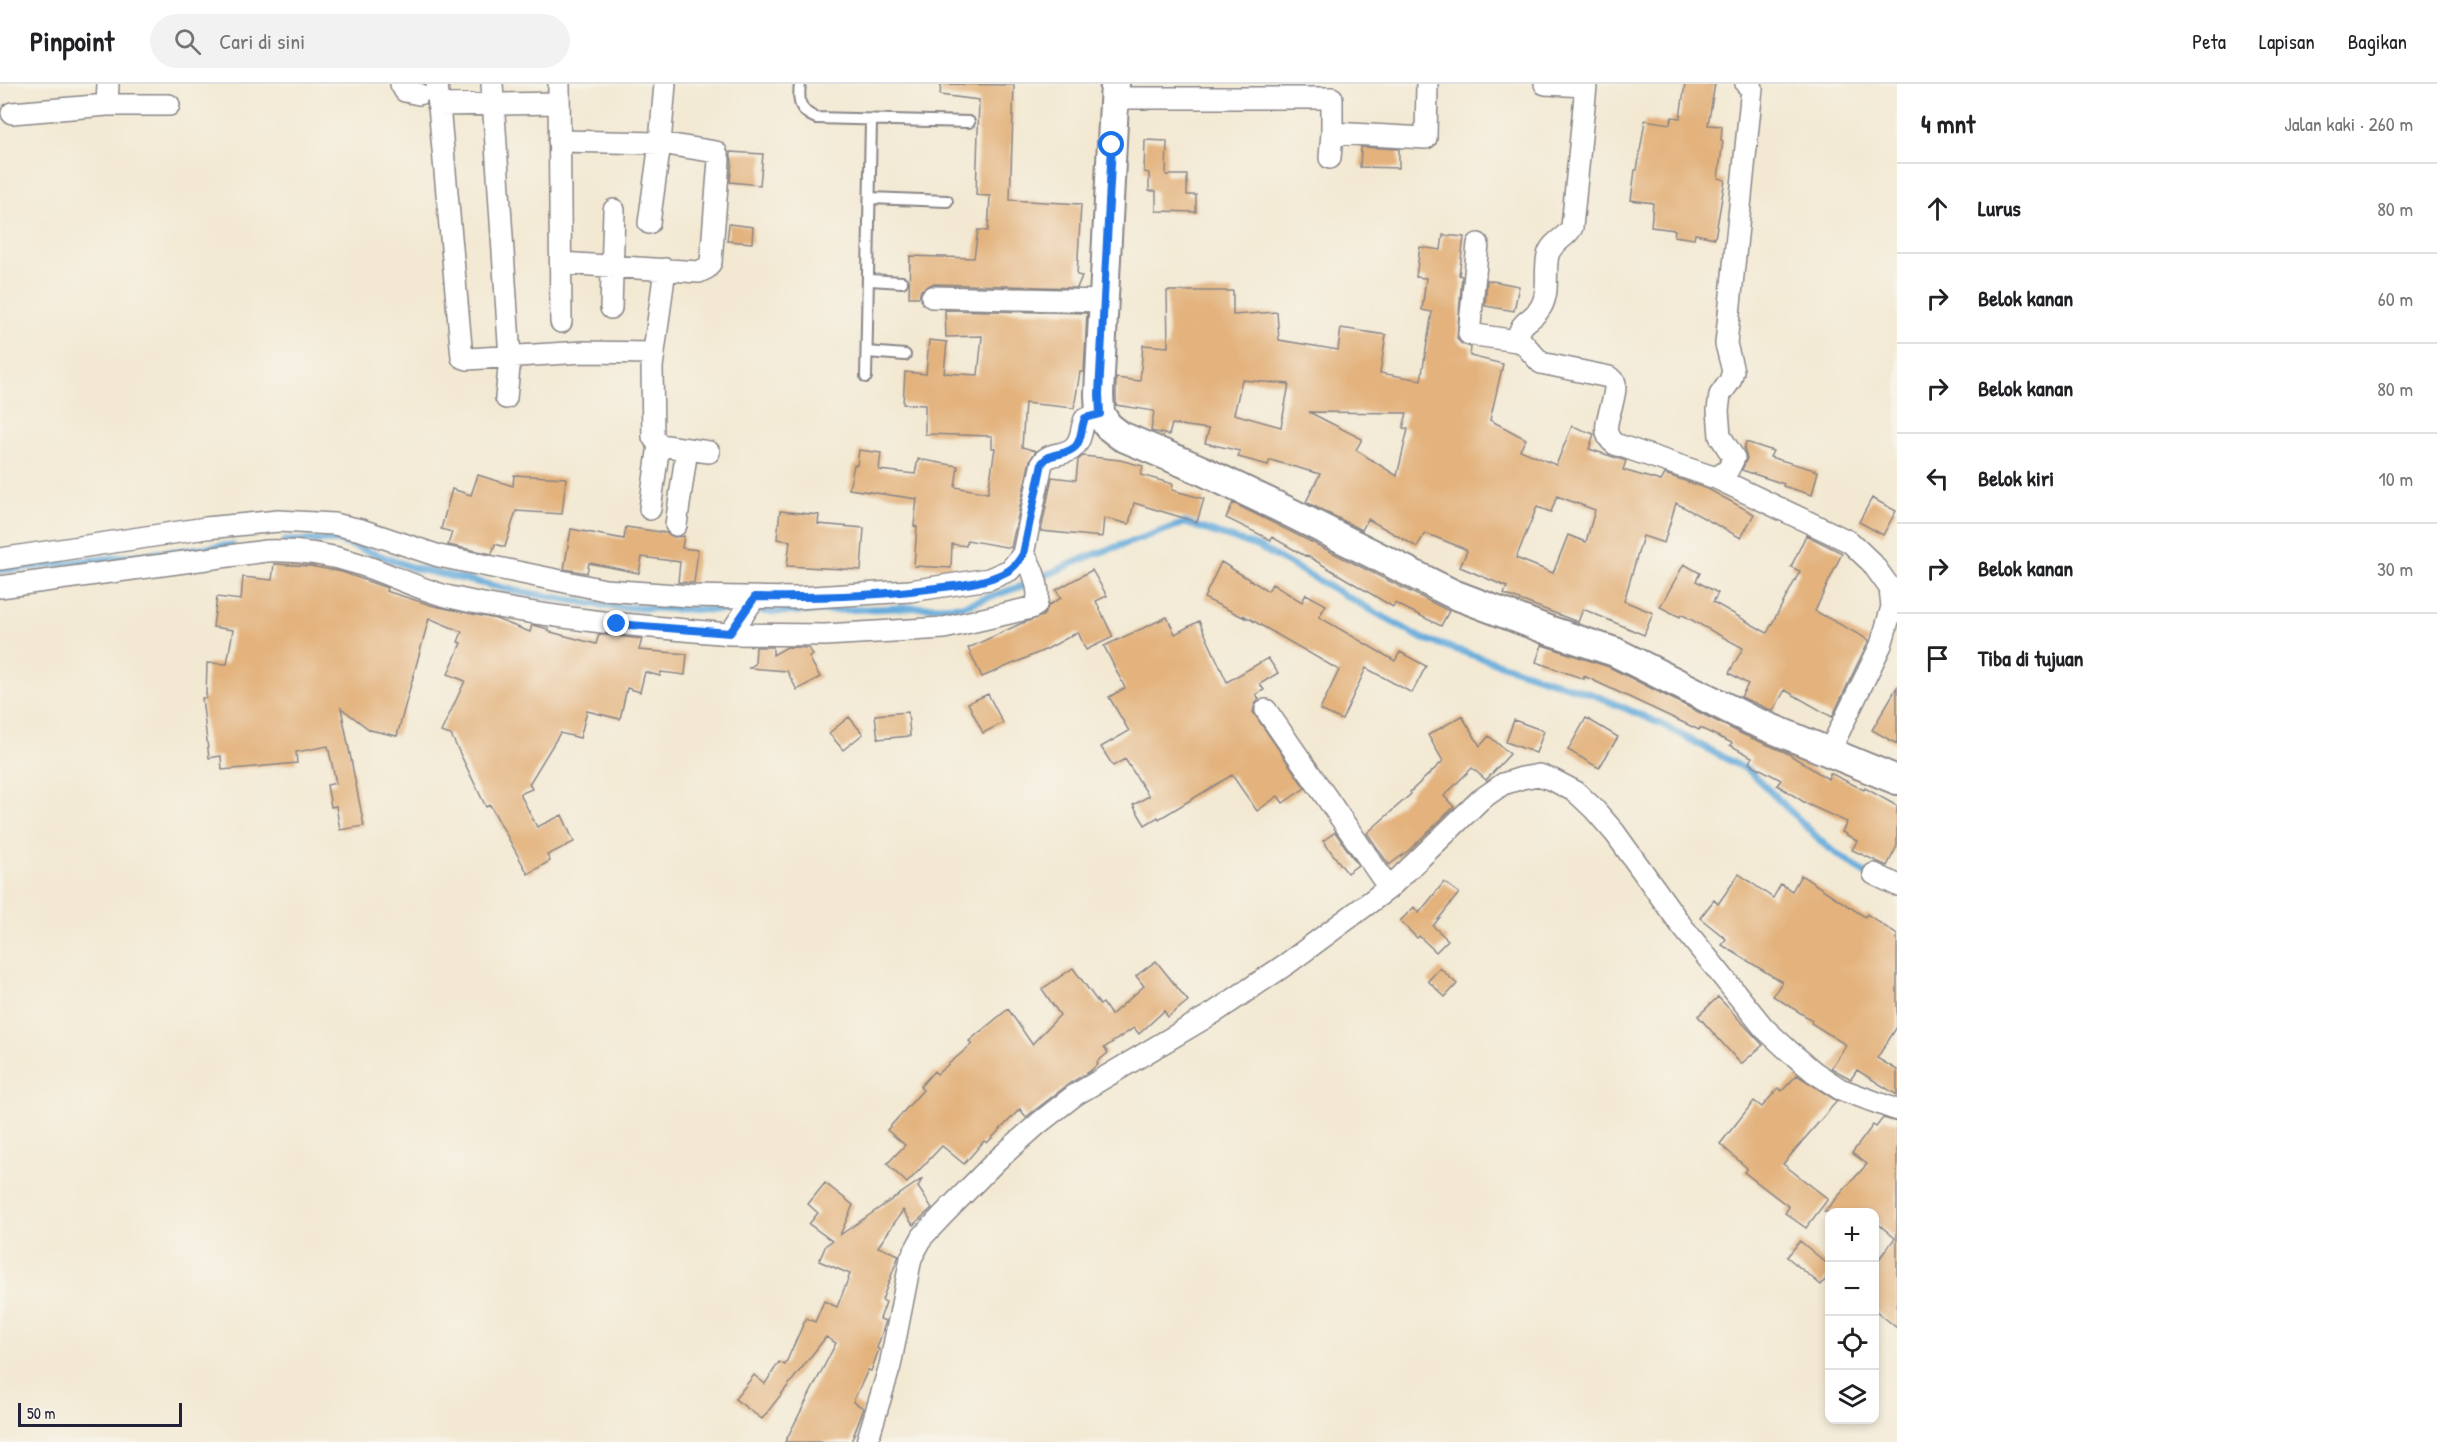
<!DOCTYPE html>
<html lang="id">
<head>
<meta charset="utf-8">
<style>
	:root { --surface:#fff; --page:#f2f2f2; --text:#202124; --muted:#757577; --line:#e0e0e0 }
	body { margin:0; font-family:"Patrick Hand",sans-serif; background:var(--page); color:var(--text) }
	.controls { position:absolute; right:18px; bottom:18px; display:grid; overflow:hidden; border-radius:12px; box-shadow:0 3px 9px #0003 }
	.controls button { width:54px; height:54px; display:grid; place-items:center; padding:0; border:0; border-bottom:2px solid var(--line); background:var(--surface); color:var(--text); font:30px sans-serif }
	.scale { position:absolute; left:18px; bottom:15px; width:164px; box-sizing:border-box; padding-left:6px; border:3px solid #22223b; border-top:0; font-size:16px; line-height:21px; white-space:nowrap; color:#22223b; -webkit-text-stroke:4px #f7f3e8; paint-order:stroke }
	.stop { position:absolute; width:18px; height:18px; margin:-14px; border:4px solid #1a73e8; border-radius:50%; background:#fff }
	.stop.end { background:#1a73e8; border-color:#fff; box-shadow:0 2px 6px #0008 }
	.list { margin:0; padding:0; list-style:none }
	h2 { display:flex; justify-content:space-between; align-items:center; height:78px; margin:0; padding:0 24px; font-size:26px }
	h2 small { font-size:20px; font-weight:400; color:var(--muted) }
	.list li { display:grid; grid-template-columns:39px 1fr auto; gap:18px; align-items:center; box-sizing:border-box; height:90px; padding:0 24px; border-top:2px solid var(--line) }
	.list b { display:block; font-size:22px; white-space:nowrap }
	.list em { font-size:20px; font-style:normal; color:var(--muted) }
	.icon { flex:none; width:33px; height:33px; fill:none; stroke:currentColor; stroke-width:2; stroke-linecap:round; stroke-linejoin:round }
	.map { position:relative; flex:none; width:1897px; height:1358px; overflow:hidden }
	header { display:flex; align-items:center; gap:36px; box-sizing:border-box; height:84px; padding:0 30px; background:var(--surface); border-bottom:2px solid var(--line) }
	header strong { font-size:28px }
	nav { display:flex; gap:33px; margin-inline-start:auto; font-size:21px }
	.search { width:420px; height:54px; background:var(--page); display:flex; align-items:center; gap:15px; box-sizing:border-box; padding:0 21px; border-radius:33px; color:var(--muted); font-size:22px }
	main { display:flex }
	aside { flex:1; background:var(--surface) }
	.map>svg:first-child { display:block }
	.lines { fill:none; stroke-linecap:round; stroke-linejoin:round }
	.stream { stroke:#65abdb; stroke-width:7 }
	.building { fill:#e3b27d; fill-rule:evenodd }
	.lane-casing { stroke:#8a8687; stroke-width:14 }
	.street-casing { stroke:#8a8687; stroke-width:24 }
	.secondary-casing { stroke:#8a8687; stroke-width:32 }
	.lane { stroke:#fff; stroke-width:10 }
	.street { stroke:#fff; stroke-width:21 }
	.secondary { stroke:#fff; stroke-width:28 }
	.route { stroke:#1a73e8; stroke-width:8 }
</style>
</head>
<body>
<header>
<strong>Pinpoint</strong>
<div class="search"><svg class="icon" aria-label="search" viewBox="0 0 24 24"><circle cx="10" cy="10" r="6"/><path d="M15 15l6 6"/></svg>Cari di sini</div>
<nav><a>Peta</a><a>Lapisan</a><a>Bagikan</a></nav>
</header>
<main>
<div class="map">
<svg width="1897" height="1358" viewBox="0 0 1897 1358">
	<rect width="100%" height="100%" fill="#f7f3e8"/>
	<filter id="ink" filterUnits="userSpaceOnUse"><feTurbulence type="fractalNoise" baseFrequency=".0167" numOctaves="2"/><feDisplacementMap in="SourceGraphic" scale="12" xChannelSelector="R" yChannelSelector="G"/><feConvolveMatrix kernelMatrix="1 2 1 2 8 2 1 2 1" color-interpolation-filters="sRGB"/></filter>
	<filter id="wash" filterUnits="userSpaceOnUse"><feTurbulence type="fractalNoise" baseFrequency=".008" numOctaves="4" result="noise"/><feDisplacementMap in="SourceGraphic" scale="24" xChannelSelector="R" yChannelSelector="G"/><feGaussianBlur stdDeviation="1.35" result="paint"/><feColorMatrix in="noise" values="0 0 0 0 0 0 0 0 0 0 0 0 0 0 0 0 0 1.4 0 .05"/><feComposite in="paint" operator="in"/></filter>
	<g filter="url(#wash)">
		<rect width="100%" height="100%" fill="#f3e9d3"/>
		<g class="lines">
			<path class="stream" d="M 285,457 L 337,456 L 414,484 L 521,508 L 613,523 L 778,528 L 962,522 L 1019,503 L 1087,473 L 1185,439 L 1259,463 L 1421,554 L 1594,611 L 1659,639 L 1749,687 L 1826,762 L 1870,793
				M 0,486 L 232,461"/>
		</g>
		<g id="blocks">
			<path class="building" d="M 941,0 L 1014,1 L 1010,116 L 1081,120 L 1077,191 L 1082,192 L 1077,204 L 932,200 L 921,206 L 919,213 L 909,213 L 910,172 L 974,174 L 978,146 L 988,147 L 990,112 L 976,111 L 979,16 L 940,11 Z
				M 1685,0 L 1715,0 L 1708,41 L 1722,42 L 1721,57 L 1723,57 L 1718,94 L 1725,96 L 1715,154 L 1695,150 L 1694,155 L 1674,152 L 1675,146 L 1651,143 L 1653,119 L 1631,116 L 1635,86 L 1637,86 L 1645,36 L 1670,40 L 1672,33 L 1680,34 Z
				M 1145,56 L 1167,57 L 1166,91 L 1187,91 L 1187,111 L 1196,111 L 1196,128 L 1156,127 L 1156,107 L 1149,107 L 1149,89 L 1144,88 Z
				M 1361,63 L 1399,65 L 1399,84 L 1360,83 Z
				M 730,68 L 763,70 L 760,101 L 730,98 L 732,77 Z
				M 729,140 L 753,143 L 752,159 L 727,157 Z
				M 1443,151 L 1464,153 L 1459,191 L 1462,192 L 1457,255 L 1462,260 L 1471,263 L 1470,272 L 1503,280 L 1490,336 L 1526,355 L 1520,366 L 1556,381 L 1572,342 L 1594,350 L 1589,365 L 1626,377 L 1623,386 L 1661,397 L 1665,390 L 1708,405 L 1754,430 L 1741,454 L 1676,419 L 1664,459 L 1643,452 L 1624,517 L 1653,529 L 1644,551 L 1583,525 L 1578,538 L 1504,510 L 1507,503 L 1460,483 L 1467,467 L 1465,465 L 1425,449 L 1417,463 L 1368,435 L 1362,446 L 1306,418 L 1320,390 L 1270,376 L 1268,381 L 1238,373 L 1240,367 L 1205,359 L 1209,345 L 1172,340 L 1169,351 L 1151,347 L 1154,327 L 1116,321 L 1116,294 L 1140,297 L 1143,261 L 1168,263 L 1167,207 L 1233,207 L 1233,231 L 1277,228 L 1279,256 L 1338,266 L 1341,244 L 1386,251 L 1380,289 L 1421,296 L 1432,228 L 1422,226 L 1426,194 L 1416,193 L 1420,163 L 1441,166 ZM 1242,296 L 1289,300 L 1281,343 L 1234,330 ZM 1309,328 L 1407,329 L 1403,344 L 1408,345 L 1397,392 L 1356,366 L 1362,355 ZM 1557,412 L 1595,426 L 1586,458 L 1568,451 L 1553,489 L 1516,474 L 1537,423 L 1551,428 Z
				M 1487,196 L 1519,202 L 1514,227 L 1485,222 Z
				M 945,226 L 1087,229 L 1084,288 L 1080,288 L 1074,324 L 1025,319 L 1022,363 L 1036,367 L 1030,376 L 1011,464 L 967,456 L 966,462 L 952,460 L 951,484 L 914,482 L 917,443 L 914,442 L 917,415 L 849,405 L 854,381 L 857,381 L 859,366 L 881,369 L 879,386 L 915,390 L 918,375 L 958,382 L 955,403 L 988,409 L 995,364 L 992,364 L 992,352 L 925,350 L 925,321 L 903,320 L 905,288 L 926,290 L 929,256 L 947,258 L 944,289 L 978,291 L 982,252 L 946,253 Z
				M 1746,358 L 1773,367 L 1770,373 L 1818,387 L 1812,411 L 1783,402 L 1784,400 L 1742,386 L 1747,374 L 1744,365 Z
				M 1083,372 L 1120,376 L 1143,382 L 1141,391 L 1173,400 L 1172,406 L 1204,415 L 1197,438 L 1134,419 L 1129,440 L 1104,434 L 1102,453 L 1041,447 L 1052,393 L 1076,396 L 1078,376 Z
				M 478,391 L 513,402 L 514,391 L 566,394 L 562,430 L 516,427 L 505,463 L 495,460 L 492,470 L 448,461 L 452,448 L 441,445 L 452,405 L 471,411 Z
				M 1872,414 L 1896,427 L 1883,451 L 1859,438 Z
				M 1233,419 L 1449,527 L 1441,542 L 1395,519 L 1393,523 L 1306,471 L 1305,472 L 1272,453 L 1271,456 L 1226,434 Z
				M 780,427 L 819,431 L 818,440 L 864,444 L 861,486 L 787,482 L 790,457 L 777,455 Z
				M 626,443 L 667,449 L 674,453 L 684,452 L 682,464 L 698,466 L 694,499 L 678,498 L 680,478 L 642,473 L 639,489 L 589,479 L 587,489 L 564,485 L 571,445 L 624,455 Z
				M 1806,451 L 1842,469 L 1815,527 L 1869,556 L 1832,633 L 1785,606 L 1773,627 L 1741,613 L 1748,600 L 1729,589 L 1743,564 L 1681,530 L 1680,533 L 1660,523 L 1684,480 L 1700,489 L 1696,497 L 1718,509 L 1713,518 L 1767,549 L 1800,487 L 1791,483 Z
				M 1221,478 L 1268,507 L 1272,500 L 1302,518 L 1306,510 L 1326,521 L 1319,533 L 1395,577 L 1400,568 L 1426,582 L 1412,609 L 1366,584 L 1342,636 L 1320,626 L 1339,586 L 1243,531 L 1245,534 L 1204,514 Z
				M 274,480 L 310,482 L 342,488 L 387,504 L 386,507 L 434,522 L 496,535 L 530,548 L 532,541 L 541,543 L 548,545 L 547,547 L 596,560 L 599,550 L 642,555 L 639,566 L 687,570 L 685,591 L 661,588 L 660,592 L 645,588 L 640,608 L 627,604 L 620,635 L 587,627 L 580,654 L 560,649 L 529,700 L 532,705 L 520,710 L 537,743 L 562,731 L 574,758 L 547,771 L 550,777 L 528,790 L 490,721 L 486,723 L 451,651 L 441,648 L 465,597 L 448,590 L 461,559 L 458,558 L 462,548 L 429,534 L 397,652 L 370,646 L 341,624 L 364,742 L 340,746 L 336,722 L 331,723 L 327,701 L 336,699 L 328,662 L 296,668 L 297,679 L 222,686 L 221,672 L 209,674 L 202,614 L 206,614 L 207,579 L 227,580 L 233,546 L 213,543 L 217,513 L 241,516 L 243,493 L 272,496 Z
				M 1092,486 L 1107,512 L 1096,517 L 1113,553 L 1086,566 L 1078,548 L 1047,565 L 982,593 L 968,564 L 1020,540 L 1043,532 L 1049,521 L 1061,514 L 1056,506 Z
				M 1167,533 L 1175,550 L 1199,537 L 1227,598 L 1268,574 L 1278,589 L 1260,600 L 1264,606 L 1256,610 L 1259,615 L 1255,620 L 1253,628 L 1305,704 L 1283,719 L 1278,712 L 1257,727 L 1232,691 L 1159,735 L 1158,733 L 1145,741 L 1133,721 L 1149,712 L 1125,675 L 1113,682 L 1101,663 L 1129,647 L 1109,613 L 1125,604 L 1104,562 Z
				M 1542,561 L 1609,583 L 1744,651 L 1787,669 L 1828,695 L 1830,689 L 1864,706 L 1865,704 L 1897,722 L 1897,762 L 1887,782 L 1852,766 L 1857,757 L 1842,748 L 1847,738 L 1807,720 L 1777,701 L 1781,696 L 1749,679 L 1752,673 L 1730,661 L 1732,659 L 1700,644 L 1699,646 L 1584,592 L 1584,595 L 1536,578 Z
				M 756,563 L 773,563 L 773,571 L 787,563 L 809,564 L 813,571 L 809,573 L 820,593 L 797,606 L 787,587 L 749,584 L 755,580 Z
				M 1897,603 L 1897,660 L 1872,646 Z
				M 988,610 L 1003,639 L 983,649 L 968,619 Z
				M 908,628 L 910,652 L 878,655 L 875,631 Z
				M 1462,632 L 1480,662 L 1489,652 L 1510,670 L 1486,696 L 1472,684 L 1444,712 L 1454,723 L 1409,766 L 1389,781 L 1367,749 L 1411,710 L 1410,708 L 1443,677 L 1428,651 Z
				M 849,633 L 863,650 L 843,666 L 829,649 Z
				M 1586,634 L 1618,653 L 1599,684 L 1568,666 Z
				M 1514,636 L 1544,647 L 1536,669 L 1506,658 Z
				M 1335,748 L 1358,781 L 1347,789 L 1323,757 Z
				M 1739,790 L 1773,814 L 1781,800 L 1792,807 L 1801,791 L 1865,833 L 1867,830 L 1897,851 L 1897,943 L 1877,974 L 1897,986 L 1897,1011 L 1857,986 L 1851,995 L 1831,984 L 1846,961 L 1811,939 L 1812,936 L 1773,912 L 1782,898 L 1722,861 L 1726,855 L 1700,834 L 1714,816 L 1718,820 Z
				M 1444,798 L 1459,809 L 1433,842 L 1448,856 L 1436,868 L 1419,852 L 1417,854 L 1400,837 L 1414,823 L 1419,829 Z
				M 1156,877 L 1188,917 L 1168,933 L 1164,927 L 1139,950 L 1134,944 L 1104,964 L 1108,969 L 1097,978 L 1098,980 L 1089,988 L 1070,999 L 1026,1033 L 1020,1025 L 987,1059 L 984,1057 L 964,1080 L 942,1062 L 907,1099 L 887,1080 L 905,1061 L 887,1046 L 923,1006 L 920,1003 L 934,987 L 937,990 L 972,960 L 969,957 L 1008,925 L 1032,960 L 1060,931 L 1042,905 L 1073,884 L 1100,921 L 1103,919 L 1111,931 L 1144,902 L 1136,892 Z
				M 1440,884 L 1457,900 L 1445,913 L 1428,897 Z
				M 1718,913 L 1763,961 L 1741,980 L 1698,932 Z
				M 1797,991 L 1837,1017 L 1783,1080 L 1828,1115 L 1806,1144 L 1785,1129 L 1789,1123 L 1744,1088 L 1747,1084 L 1720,1060 L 1754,1017 L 1762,1023 L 1778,1004 L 1782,1007 Z
				M 1883,1034 L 1897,1038 L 1897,1244 L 1875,1226 L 1875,1180 L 1895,1154 L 1875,1137 L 1875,1128 L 1824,1128 L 1867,1080 L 1852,1069 L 1873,1041 L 1876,1043 Z
				M 922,1095 L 918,1103 L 932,1124 L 913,1141 L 903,1126 L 878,1163 L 899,1171 L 882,1216 L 886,1218 L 880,1235 L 886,1237 L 877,1264 L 879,1265 L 871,1287 L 868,1286 L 853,1318 L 864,1324 L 851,1358 L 785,1358 L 836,1259 L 826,1253 L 762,1335 L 735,1315 L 754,1291 L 765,1300 L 779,1278 L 785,1281 L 806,1234 L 815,1238 L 824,1217 L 837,1223 L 850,1190 L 819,1177 L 826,1161 L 832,1157 L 809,1140 L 818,1129 L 808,1120 L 825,1099 L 853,1121 L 840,1151 Z
				M 1800,1157 L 1830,1182 L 1830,1190 L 1821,1201 L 1787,1173 Z"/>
		</g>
	</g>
	<g filter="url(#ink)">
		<use href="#blocks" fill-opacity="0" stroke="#8a8687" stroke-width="1.5"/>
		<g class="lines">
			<g class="lane-casing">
				<path id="lane" d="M 800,0 C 798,17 799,27 816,34 L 969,38
					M 870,114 L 947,117
					M 870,196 L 902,198
					M 867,268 L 905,271
					M 866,293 L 871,37"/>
			</g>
			<g class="street-casing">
				<path id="street" d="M 401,0 L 405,7 L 419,10
					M 437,0 L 462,273 L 468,275 L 584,268 L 654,269
					M 492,0 L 510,274 L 506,314
					M 559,0 L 561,238
					M 1115,14 L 1332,14 L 1332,49 L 1426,54 L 1427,0
					M 107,21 L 169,21
					M 438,21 L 559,19
					M 12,29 L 107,21 L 108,0
					M 559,57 L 660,59 L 716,68 L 719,76 L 711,178 L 707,184 L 699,188 L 561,179
					M 1330,74 L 1332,49
					M 649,139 L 660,59 L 665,0
					M 1478,160 L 1469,250 L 1517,257 L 1523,259 L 1541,279 L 1609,293 L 1615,299 C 1617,322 1595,346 1615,360 L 1716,394 L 1850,458 L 1872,479 L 1890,504 L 1892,523 L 1881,561 L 1829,668
					M 665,185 L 652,283 L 653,353 L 659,361 L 709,368
					M 932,213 L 1104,217
					M 611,224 L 614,126
					M 1517,257 C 1522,232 1531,240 1541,223 C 1550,207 1544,188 1548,171 C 1552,157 1566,155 1572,143 L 1586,2 L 1545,0
					M 1716,394 L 1728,386 L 1734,374 L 1720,352 L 1718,326 L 1720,311 L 1730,297 L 1733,287 L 1726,260 L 1752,4 L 1746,0
					M 650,425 L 659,361
					M 676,441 L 687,365
					M 0,475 L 206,444 L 278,437 L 334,440 L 361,446 L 439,472 L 605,506 L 690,512 L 797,514 L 910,507 L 989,495 L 1010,486 L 1023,470 L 1042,379 C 1049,367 1066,373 1075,362 C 1082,355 1081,343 1085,335 L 1100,330
					M 0,503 L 266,467 C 296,466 327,470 356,479 C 388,489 417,505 450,513 C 540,534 638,542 730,550 L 755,513
					M 730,550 L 825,551 L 944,544 L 1031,524 L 1036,521 C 1042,507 1032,481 1023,470
					M 1266,626 L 1389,804
					M 1874,790 L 1897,801
					M 867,1358 L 890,1282 L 911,1174 L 923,1152 L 941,1133 L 996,1077 L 1039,1039 L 1075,1011 L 1215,928 L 1288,879 L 1389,804 L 1480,716 L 1503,700 L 1522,694 L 1539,691 L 1553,696 L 1576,708 L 1594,725 L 1615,749 L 1681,841 L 1764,944 L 1789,967 L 1814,988 L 1840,1005 L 1897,1026"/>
			</g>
			<g class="secondary-casing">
				<path id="secondary" d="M 1115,0 L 1099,310 L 1100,330 L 1108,342 L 1121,352 L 1201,386 L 1289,428 L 1453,510 L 1548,546 L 1615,568 L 1751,636 L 1897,696"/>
			</g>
			<use href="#lane" class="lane"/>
			<use href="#street" class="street"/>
			<use href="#secondary" class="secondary"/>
		</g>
	</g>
	<g class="lines" filter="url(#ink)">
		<path class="route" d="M 617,540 L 730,549 L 755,513 C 815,514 876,512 936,504 C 960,501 986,499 1008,487 C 1015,483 1019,477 1023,470 L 1042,379 C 1050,367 1066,373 1076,362 C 1082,355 1081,343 1085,334 L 1100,330 L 1099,310 L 1112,61"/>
	</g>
</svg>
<div class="controls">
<button>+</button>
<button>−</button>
<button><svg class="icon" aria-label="locate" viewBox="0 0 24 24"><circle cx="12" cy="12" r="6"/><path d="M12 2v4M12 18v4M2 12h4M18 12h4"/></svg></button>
<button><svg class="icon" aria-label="layers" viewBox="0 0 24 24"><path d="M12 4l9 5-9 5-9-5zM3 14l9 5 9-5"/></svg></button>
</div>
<div class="scale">50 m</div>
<div class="stop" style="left:1112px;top:61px"></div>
<div class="stop end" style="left:617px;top:540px"></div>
</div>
<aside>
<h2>4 mnt<small>Jalan kaki · 260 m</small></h2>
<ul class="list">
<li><svg class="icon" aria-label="ahead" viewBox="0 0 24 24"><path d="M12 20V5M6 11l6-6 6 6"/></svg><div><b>Lurus</b></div><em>80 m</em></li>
<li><svg class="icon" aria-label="right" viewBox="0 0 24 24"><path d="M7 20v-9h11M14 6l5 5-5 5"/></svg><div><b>Belok kanan</b></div><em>60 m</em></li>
<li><svg class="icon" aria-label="right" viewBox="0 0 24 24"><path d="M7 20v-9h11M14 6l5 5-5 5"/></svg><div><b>Belok kanan</b></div><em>80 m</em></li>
<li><svg class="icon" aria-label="left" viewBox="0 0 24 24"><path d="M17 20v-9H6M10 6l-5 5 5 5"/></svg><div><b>Belok kiri</b></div><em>10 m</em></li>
<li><svg class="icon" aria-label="right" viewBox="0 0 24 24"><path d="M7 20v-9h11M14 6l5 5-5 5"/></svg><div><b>Belok kanan</b></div><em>30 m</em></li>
<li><svg class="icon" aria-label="arrive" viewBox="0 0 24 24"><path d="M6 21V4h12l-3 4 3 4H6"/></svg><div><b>Tiba di tujuan</b></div></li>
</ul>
</aside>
</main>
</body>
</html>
